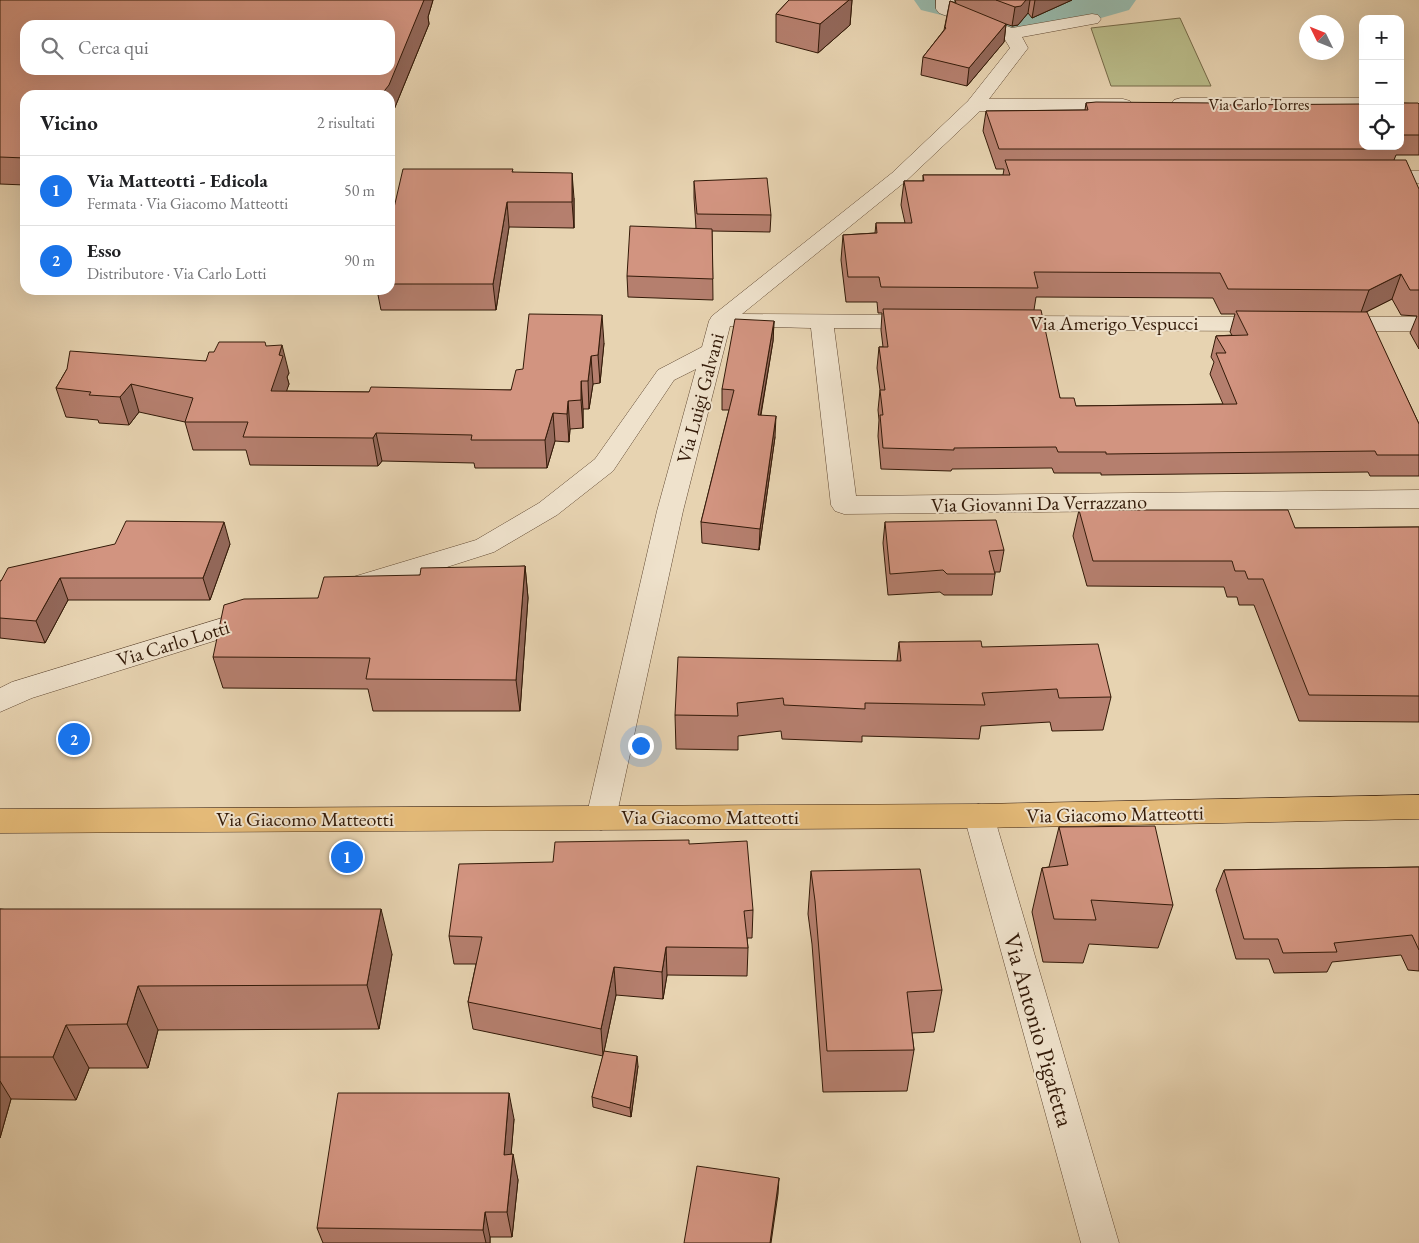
<!DOCTYPE html>
<html lang="it">
<head>
<meta charset="utf-8">
<style>
	:root { --surface:#fff; --page:#f6f6f6; --text:#202124; --muted:#757577; --line:#e0e0e0; --accent:#1a73e8 }
	body { margin:0; font-family:"EB Garamond",serif; background:var(--page); color:var(--text) }
	.controls { position:absolute; right:15px; top:15px; display:grid; overflow:hidden; border-radius:10px; box-shadow:0 5px 20px #0002 }
	.controls button { width:45px; height:45px; display:grid; place-items:center; padding:0; border:0; border-bottom:1px solid var(--line); background:var(--surface); color:var(--text); font:25px sans-serif }
	.compass { position:absolute; left:1299px; top:15px; width:45px; height:45px; border-radius:50%; background:var(--surface); box-shadow:0 5px 20px #0002; rotate:313deg }
	.you { position:absolute; left:640px; top:745px; width:18px; height:18px; margin:-12px; border:4px solid #fff; border-radius:50%; background:#1a73e8; box-shadow:0 0 0 8px #1a73e833 }
	.badge { display:grid; place-items:center; width:32px; height:32px; border-radius:50%; background:var(--accent); color:#fff; font-size:16px; font-weight:700 }
	.pin { position:absolute; translate:-50% -50%; border:2px solid #fff; box-shadow:0 1px 5px #0006 }
	.list { margin:0; padding:0; list-style:none }
	h2 { display:flex; justify-content:space-between; align-items:center; height:65px; margin:0; padding:0 20px; font-size:21px }
	h2 small { font-size:16px; font-weight:400; color:var(--muted) }
	.list li { display:grid; grid-template-columns:32px 1fr auto; gap:15px; align-items:center; box-sizing:border-box; height:70px; padding:0 20px; border-top:1px solid var(--line) }
	.list b { display:block; font-size:19px; white-space:nowrap }
	.list p { margin:0; font-size:16px; white-space:nowrap; color:var(--muted) }
	.list em { font-size:16px; font-style:normal; color:var(--muted) }
	.icon { flex:none; width:28px; height:28px; fill:none; stroke:currentColor; stroke-width:2; stroke-linecap:round; stroke-linejoin:round }
	.map { position:relative; flex:none; width:1419px; height:1243px; overflow:hidden }
	.search { position:absolute; background:var(--surface); box-shadow:0 5px 20px #0002; left:20px; top:20px; width:375px; height:55px; display:flex; align-items:center; gap:12px; box-sizing:border-box; padding:0 18px; border-radius:15px; color:var(--muted); font-size:19px }
	.panel { position:absolute; background:var(--surface); box-shadow:0 5px 20px #0002; left:20px; top:90px; width:375px; height:205px; border-radius:15px }
	.map>svg:first-child { display:block }
	.green { fill:#b9bb89; stroke:#766a48 }
	.lines { fill:none; stroke-linecap:round; stroke-linejoin:round }
	.river { fill:#97b8aa; fill-rule:evenodd }
	.minor-casing { stroke:#604832; stroke-width:1 }
	.major-casing { stroke:#331a08; stroke-width:1 }
	.minor { fill:#efe2cc; fill-rule:evenodd }
	.major { fill:#e4ba78; fill-rule:evenodd }
	.wall { fill:#b57f6e; stroke:#331a08; fill-rule:evenodd }
	.shaded-wall { fill:#93685a; stroke:#331a08 }
	.building { fill:#d29480; stroke:#331a08; fill-rule:evenodd }
	.labels { text-anchor:middle; dominant-baseline:central; stroke-width:4; stroke-linejoin:round; paint-order:stroke }
	.far-street-label { font-size:16px; fill:#331a08; stroke:#efe2cc }
	.street-label { font-size:20px; fill:#331a08; stroke:#efe2cc }
	.near-street-label { font-size:24px; fill:#331a08; stroke:#efe2cc }
</style>
</head>
<body>
<div class="map">
<svg width="1419" height="1243" viewBox="0 0 1419 1243">
	<rect width="100%" height="100%" fill="#e7d3b1"/>
	<filter id="stains"><feTurbulence type="fractalNoise" baseFrequency=".004" numOctaves="4"/><feColorMatrix values="0 0 0 0 .2 0 0 0 0 .09 0 0 0 0 .02 0 0 0 .5 -.17"/></filter>
	<radialGradient id="worn" r=".72"><stop offset=".6" stop-color="#630" stop-opacity="0"/><stop offset="1" stop-color="#630" stop-opacity=".3"/></radialGradient>
	<path class="green" d="M 1180,18 L 1211,86 L 1111,86 L 1091,28 Z"/>
	<g class="lines">
		<path class="river" d="M 914,0 L 996,0 L 1031,4 L 1065,0 L 1136,0 L 1129,10 L 1087,22 L 1045,31 L 1018,31 L 990,27 L 921,10 Z"/>
		<g class="minor-casing">
			<path id="minor" d="M 936,0 L 954,0 L 954,6 L 1012,28 L 1092,14 L 1098,15 L 1101,19 L 1098,23 L 1022,37 L 1028,48 L 989,99 L 1123,99 L 1130,101 L 1133,105 L 1130,109 L 1123,111 L 980,111 L 906,181 L 742,314 L 918,315 L 926,317 L 929,322 L 926,327 L 918,329 L 834,328 L 856,496 L 1419,490 L 1419,508 L 844,514 L 835,511 L 831,505 L 811,328 L 730,326 L 683,511 L 616,818 L 612,827 L 601,830 L 590,827 L 586,818 L 657,511 L 696,369 L 674,380 L 613,471 L 557,515 L 494,552 L 353,597 L 343,594 L 340,587 L 343,580 L 476,540 L 539,503 L 595,459 L 658,370 L 702,347 L 709,321 L 712,316 L 892,173 L 968,101 L 1010,48 L 1004,38 L 939,13 L 936,9 Z
				M 1181,98 L 1363,98 L 1363,110 L 1181,110 L 1174,108 L 1171,104 L 1174,100 Z
				M 1376,171 L 1419,171 L 1419,183 L 1376,183 L 1369,181 L 1366,177 L 1369,173 Z
				M 1006,316 L 1271,317 L 1279,319 L 1282,324 L 1279,329 L 1271,331 L 1006,330 L 998,328 L 995,323 L 998,318 Z
				M 1336,317 L 1419,317 L 1419,331 L 1336,331 L 1328,329 L 1325,324 L 1328,319 Z
				M 255,608 L 265,611 L 269,618 L 265,625 L 32,698 L 0,712 L 0,688 L 12,682 Z
				M 979,804 L 990,807 L 994,816 L 1119,1243 L 1081,1243 L 964,816 L 968,807 Z"/>
		</g>
		<g class="major-casing">
			<path id="major" d="M 1419,795 L 1419,819 L 979,828 L 0,833 L 0,809 L 979,804 Z"/>
		</g>
		<use href="#minor" class="minor"/>
		<use href="#major" class="major"/>
	</g>
	<path class="wall" d="M 0,0 L 433,0 L 428,17 L 429,24 L 393,112 L 25,95 L 25,185 L 0,184 Z
		M 789,0 L 852,0 L 850,25 L 818,53 L 776,42 L 776,14 Z
		M 955,0 L 1072,0 L 1032,18 L 1028,13 L 1018,25 L 1012,26 L 1006,24 L 1004,42 L 967,86 L 921,75 L 923,57 L 944,30 L 950,1 L 956,3 Z
		M 1086,103 L 1218,105 L 1363,146 L 1400,146 L 1400,103 L 1419,104 L 1419,155 L 1396,155 L 1394,160 L 1419,189 L 1419,349 L 1410,333 L 1417,316 L 1401,315 L 1392,299 L 1366,312 L 1419,424 L 1419,476 L 1370,476 L 1368,472 L 1101,475 L 1101,473 L 1054,473 L 1052,468 L 952,469 L 951,471 L 881,469 L 878,436 L 879,420 L 878,410 L 880,390 L 877,368 L 879,347 L 883,347 L 881,330 L 882,313 L 878,313 L 877,302 L 846,302 L 841,260 L 843,235 L 875,233 L 876,223 L 905,223 L 901,205 L 904,181 L 923,181 L 923,175 L 1003,175 L 1004,169 L 996,169 L 983,131 L 986,111 L 1085,110 ZM 1036,297 L 1213,298 L 1221,314 L 1235,314 L 1230,332 L 1232,335 L 1216,336 L 1211,357 L 1214,362 L 1210,374 L 1223,404 L 1076,406 L 1060,398 L 1034,310 Z
		M 513,172 L 574,198 L 574,228 L 509,227 L 496,310 L 381,310 L 377,290 L 390,290 L 390,225 Z
		M 694,181 L 771,215 L 770,232 L 712,231 L 713,300 L 628,297 L 627,276 L 696,228 L 694,198 Z
		M 774,321 L 773,341 L 761,415 L 775,437 L 759,550 L 702,543 L 701,522 L 729,410 L 722,410 L 722,389 Z
		M 604,343 L 600,383 L 593,384 L 589,409 L 583,409 L 583,428 L 570,429 L 569,442 L 555,441 L 547,468 L 475,468 L 474,463 L 382,461 L 378,466 L 250,465 L 246,450 L 193,450 L 185,422 L 139,412 L 129,425 L 99,423 L 98,420 L 66,417 L 56,388 L 67,369 L 206,361 L 266,346 L 289,373 L 287,377 L 289,384 L 286,391 L 369,392 L 511,390 L 523,369 Z
		M 1079,510 L 1295,528 L 1419,527 L 1419,722 L 1299,721 L 1254,605 L 1239,605 L 1237,597 L 1227,597 L 1224,587 L 1087,586 L 1073,536 Z
		M 885,522 L 1004,550 L 1000,572 L 995,572 L 995,574 L 992,595 L 944,595 L 940,592 L 888,595 L 883,543 Z
		M 230,544 L 210,600 L 68,600 L 45,643 L 0,638 L 0,581 Z
		M 525,566 L 528,598 L 520,711 L 373,711 L 368,689 L 223,688 L 213,657 L 318,598 L 420,575 Z
		M 899,642 L 982,647 L 1111,697 L 1103,730 L 1052,731 L 1050,722 L 981,726 L 979,739 L 862,736 L 862,742 L 782,739 L 781,731 L 738,736 L 738,750 L 676,749 L 675,715 L 897,661 Z
		M 1059,827 L 1173,905 L 1158,948 L 1089,944 L 1083,963 L 1043,962 L 1032,912 L 1042,868 L 1049,867 Z
		M 553,862 L 753,910 L 752,938 L 747,938 L 748,948 L 747,976 L 667,975 L 663,999 L 616,995 L 604,1051 L 638,1066 L 631,1117 L 593,1107 L 592,1097 L 603,1056 L 473,1029 L 468,1002 L 476,964 L 454,964 L 449,936 Z
		M 1419,867 L 1419,971 L 1408,970 L 1401,955 L 1332,962 L 1327,972 L 1274,973 L 1269,959 L 1236,959 L 1216,890 L 1224,870 Z
		M 811,871 L 942,990 L 934,1032 L 912,1033 L 914,1050 L 907,1091 L 823,1092 L 812,944 L 808,914 Z
		M 0,909 L 392,954 L 379,1029 L 158,1030 L 148,1068 L 89,1068 L 76,1100 L 11,1099 L 0,1138 Z
		M 514,1119 L 511,1154 L 518,1180 L 512,1237 L 490,1237 L 490,1243 L 323,1243 L 317,1228 Z"/>
	<path class="shaded-wall" d="M 423,0 L 433,0 L 428,17 L 429,24 L 393,112 L 390,116 L 390,95 L 381,95 Z
		M 849,0 L 852,0 L 850,25 L 818,53 L 820,24 Z
		M 1026,0 L 1030,0 L 1028,13 L 1018,25 L 1012,26 L 1015,7 Z
		M 1035,0 L 1072,0 L 1032,18 Z
		M 1006,24 L 1004,42 L 967,86 L 969,68 Z
		M 572,173 L 574,198 L 574,228 L 572,202 Z
		M 507,202 L 509,227 L 496,310 L 493,284 Z
		M 1401,274 L 1392,299 L 1360,315 L 1369,290 Z
		M 602,315 L 604,343 L 600,383 L 598,355 Z
		M 774,321 L 773,341 L 757,436 L 758,415 Z
		M 282,345 L 289,373 L 287,377 L 289,384 L 277,419 L 271,391 L 279,355 Z
		M 591,356 L 593,384 L 589,409 L 588,381 Z
		M 581,381 L 583,409 L 583,428 L 581,400 Z
		M 131,384 L 139,412 L 129,425 L 120,397 Z
		M 568,401 L 570,429 L 569,442 L 567,414 Z
		M 553,413 L 555,441 L 547,468 L 545,440 Z
		M 776,416 L 775,437 L 759,550 L 760,529 Z
		M 376,433 L 382,461 L 378,466 L 373,438 Z
		M 224,522 L 230,544 L 210,600 L 203,578 Z
		M 525,566 L 528,598 L 520,711 L 516,680 Z
		M 60,578 L 68,600 L 45,643 L 36,621 Z
		M 381,909 L 392,954 L 379,1029 L 367,985 Z
		M 666,947 L 667,975 L 663,999 L 662,972 Z
		M 614,967 L 616,995 L 603,1056 L 601,1029 Z
		M 138,986 L 158,1030 L 148,1068 L 127,1024 Z
		M 66,1025 L 89,1068 L 76,1100 L 53,1057 Z
		M 637,1056 L 638,1066 L 631,1117 L 630,1108 Z
		M 0,1081 L 11,1099 L 0,1138 Z
		M 509,1093 L 514,1119 L 509,1180 L 504,1155 Z
		M 513,1154 L 518,1180 L 512,1237 L 507,1212 Z
		M 779,1178 L 778,1194 L 771,1243 L 770,1243 Z
		M 485,1212 L 490,1237 L 490,1243 L 486,1243 L 483,1230 Z"/>
	<path class="building" d="M 0,0 L 424,0 L 389,85 L 381,95 L 25,95 L 25,158 L 0,157 ZM 25,25 L 390,25 L 390,70 L 25,70 Z
		M 789,0 L 849,0 L 820,24 L 776,14 Z
		M 996,0 L 1026,0 L 1021,6 L 1015,7 Z
		M 950,1 L 1006,24 L 969,68 L 923,57 L 946,28 L 945,27 Z
		M 1096,102 L 1217,103 L 1218,105 L 1363,104 L 1363,146 L 1396,146 L 1398,149 L 999,149 L 986,111 L 1088,110 L 1086,103 Z
		M 1400,103 L 1418,103 L 1419,104 L 1419,135 L 1400,135 Z
		M 1005,160 L 1406,160 L 1419,189 L 1419,290 L 1410,290 L 1401,274 L 1369,290 L 1228,289 L 1220,273 L 1034,272 L 1038,288 L 881,287 L 879,277 L 848,277 L 843,235 L 877,233 L 876,223 L 912,223 L 904,181 L 924,181 L 923,175 L 1010,175 Z
		M 403,169 L 513,169 L 512,172 L 572,173 L 572,202 L 507,202 L 493,284 L 390,284 L 390,225 Z
		M 767,178 L 771,215 L 697,214 L 694,181 Z
		M 630,226 L 712,229 L 713,279 L 627,276 Z
		M 883,309 L 1041,310 L 1060,398 L 1074,398 L 1076,406 L 1237,404 L 1216,353 L 1226,353 L 1216,336 L 1248,335 L 1236,311 L 1367,312 L 1419,424 L 1419,455 L 1377,455 L 1375,451 L 1106,454 L 1106,452 L 1058,452 L 1056,447 L 954,448 L 954,450 L 883,448 L 880,415 L 883,415 L 880,390 L 885,390 L 879,347 L 888,347 Z
		M 529,314 L 602,315 L 598,355 L 591,356 L 588,381 L 581,381 L 581,400 L 568,401 L 567,414 L 553,413 L 545,440 L 471,440 L 472,435 L 376,433 L 373,438 L 243,437 L 248,422 L 185,422 L 193,398 L 131,384 L 120,397 L 89,395 L 91,392 L 56,388 L 67,369 L 70,351 L 206,361 L 209,352 L 214,352 L 219,342 L 265,342 L 266,346 L 282,345 L 279,355 L 283,356 L 271,391 L 369,392 L 371,387 L 511,390 L 516,370 L 523,369 Z
		M 735,319 L 774,321 L 758,415 L 776,416 L 760,529 L 701,522 L 734,390 L 722,389 Z
		M 1079,510 L 1288,510 L 1295,528 L 1419,527 L 1419,696 L 1309,695 L 1263,579 L 1248,579 L 1245,571 L 1235,571 L 1232,561 L 1093,561 Z
		M 996,520 L 1004,550 L 989,551 L 995,574 L 947,574 L 943,570 L 890,574 L 885,522 Z
		M 126,521 L 224,522 L 203,578 L 60,578 L 36,621 L 0,618 L 0,581 L 1,581 L 8,568 L 115,544 Z
		M 525,566 L 516,680 L 366,679 L 370,658 L 213,657 L 224,605 L 244,599 L 318,598 L 324,577 L 420,575 L 421,568 Z
		M 981,641 L 982,647 L 1098,644 L 1111,697 L 1059,698 L 1057,689 L 982,693 L 985,705 L 865,703 L 865,709 L 784,705 L 783,698 L 737,703 L 738,716 L 675,715 L 678,657 L 901,661 L 899,642 Z
		M 1155,826 L 1173,905 L 1091,900 L 1096,920 L 1054,919 L 1042,868 L 1068,865 L 1059,827 Z
		M 689,840 L 689,844 L 747,841 L 753,910 L 744,911 L 748,948 L 666,947 L 662,972 L 614,967 L 601,1029 L 468,1002 L 482,937 L 449,936 L 459,864 L 553,862 L 555,842 Z
		M 1419,867 L 1419,950 L 1412,935 L 1334,943 L 1337,952 L 1283,953 L 1278,939 L 1244,939 L 1224,870 Z
		M 920,869 L 942,990 L 907,992 L 914,1050 L 827,1051 L 815,901 L 811,871 Z
		M 0,909 L 381,909 L 367,985 L 138,986 L 127,1024 L 66,1025 L 53,1057 L 0,1057 Z
		M 604,1051 L 637,1056 L 630,1108 L 592,1097 Z
		M 338,1093 L 509,1093 L 504,1155 L 513,1154 L 507,1212 L 485,1212 L 483,1230 L 317,1228 Z
		M 697,1166 L 779,1178 L 770,1243 L 684,1243 Z"/>
	<g class="labels">
		<g class="far-street-label">
			<text x="1259" y="104">Via Carlo Torres</text>
		</g>
		<g class="street-label">
			<text x="1114" y="323">Via Amerigo Vespucci</text>
			<text transform="translate(700 398) rotate(-75)">Via Luigi Galvani</text>
			<text transform="translate(1039 503) rotate(-1)">Via Giovanni Da Verrazzano</text>
			<text transform="translate(173 643) rotate(-17)">Via Carlo Lotti</text>
			<text transform="translate(1115 814) rotate(-1)">Via Giacomo Matteotti</text>
			<text x="710" y="817">Via Giacomo Matteotti</text>
			<text x="305" y="819">Via Giacomo Matteotti</text>
		</g>
		<g class="near-street-label">
			<text transform="translate(1039 1030) rotate(74)">Via Antonio Pigafetta</text>
		</g>
	</g>
	<rect width="100%" height="100%" filter="url(#stains)"/>
	<rect width="100%" height="100%" fill="url(#worn)"/>
</svg>
<div class="controls">
<button>+</button>
<button>−</button>
<button><svg class="icon" aria-label="locate" viewBox="0 0 24 24"><circle cx="12" cy="12" r="6"/><path d="M12 2v4M12 18v4M2 12h4M18 12h4"/></svg></button>
</div>
<svg class="compass" viewBox="-18 -18 36 36"><path d="M0-13l5 13h-10z" fill="#e53935"/><path d="M0 13l5-13h-10z" fill="#757577"/></svg>
<div class="you"></div>
<div class="pin badge" style="left:347px;top:857px">1</div>
<div class="pin badge" style="left:74px;top:739px">2</div>
<div class="search"><svg class="icon" aria-label="search" viewBox="0 0 24 24"><circle cx="10" cy="10" r="6"/><path d="M15 15l6 6"/></svg>Cerca qui</div>
<section class="panel">
<h2>Vicino<small>2 risultati</small></h2>
<ul class="list">
<li><span class="badge">1</span><div><b>Via Matteotti - Edicola</b><p>Fermata · Via Giacomo Matteotti</p></div><em>50 m</em></li>
<li><span class="badge">2</span><div><b>Esso</b><p>Distributore · Via Carlo Lotti</p></div><em>90 m</em></li>
</ul>
</section>
</div>
</body>
</html>
